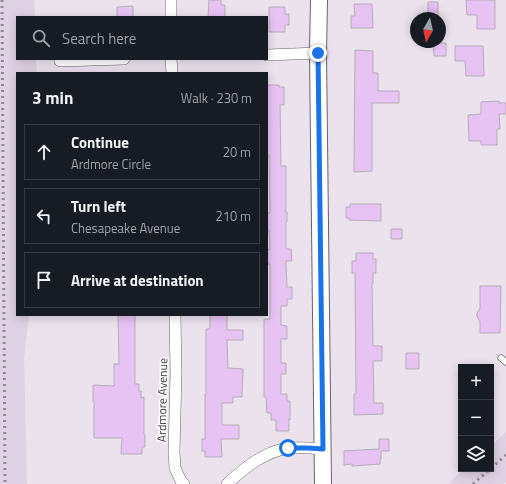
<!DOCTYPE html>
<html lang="en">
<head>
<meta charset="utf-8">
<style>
	:root { --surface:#171b24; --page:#20242c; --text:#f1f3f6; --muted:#9ea1a6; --line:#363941 }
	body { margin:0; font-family:"Titillium Web",sans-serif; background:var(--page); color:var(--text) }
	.controls { position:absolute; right:12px; bottom:12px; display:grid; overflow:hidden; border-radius:0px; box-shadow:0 2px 10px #0003 }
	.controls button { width:36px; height:36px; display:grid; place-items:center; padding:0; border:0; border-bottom:1px solid var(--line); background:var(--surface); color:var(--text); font:20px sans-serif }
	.compass { position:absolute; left:410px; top:12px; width:36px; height:36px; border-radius:50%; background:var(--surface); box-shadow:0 2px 10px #0003; rotate:189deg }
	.stop { position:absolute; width:12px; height:12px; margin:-9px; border:3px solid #1a73e8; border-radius:50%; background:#fff }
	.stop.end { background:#1a73e8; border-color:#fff; box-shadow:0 1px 4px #0008 }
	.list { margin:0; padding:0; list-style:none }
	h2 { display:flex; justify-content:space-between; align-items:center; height:52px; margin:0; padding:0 16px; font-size:17px }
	h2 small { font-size:13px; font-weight:400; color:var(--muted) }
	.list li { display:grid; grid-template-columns:26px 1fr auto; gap:12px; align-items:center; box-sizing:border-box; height:56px; margin:0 8px 8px; padding:0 8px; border:1px solid var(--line); border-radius:0px }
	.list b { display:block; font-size:15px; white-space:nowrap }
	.list p { margin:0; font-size:13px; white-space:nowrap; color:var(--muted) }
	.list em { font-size:13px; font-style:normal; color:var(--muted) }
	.icon { flex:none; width:22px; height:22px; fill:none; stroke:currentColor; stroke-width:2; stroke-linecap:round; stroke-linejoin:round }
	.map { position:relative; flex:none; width:506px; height:484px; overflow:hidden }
	.search { position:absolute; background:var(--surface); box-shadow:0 2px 10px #0003; left:16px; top:16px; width:252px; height:44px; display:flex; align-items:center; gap:10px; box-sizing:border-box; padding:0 14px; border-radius:0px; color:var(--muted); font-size:15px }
	.panel { position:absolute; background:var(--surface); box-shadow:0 2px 10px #0003; left:16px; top:72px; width:252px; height:244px; border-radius:0px }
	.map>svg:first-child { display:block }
	.built { fill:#dfd2e4 }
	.building { fill:#e7c3f4; stroke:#b5adb7 }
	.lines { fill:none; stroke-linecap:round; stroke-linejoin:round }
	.lane-casing { stroke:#69626b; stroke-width:7 }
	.street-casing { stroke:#69626b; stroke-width:12 }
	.secondary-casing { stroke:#69626b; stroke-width:18 }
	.lane { stroke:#fff; stroke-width:5.5 }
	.street { stroke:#fff; stroke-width:11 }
	.secondary { stroke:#fff; stroke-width:16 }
	.rail { stroke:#8e8890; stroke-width:3; stroke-dasharray:2 4; stroke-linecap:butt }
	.route { stroke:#1a73e8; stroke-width:5 }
	.labels { text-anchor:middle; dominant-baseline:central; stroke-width:3; stroke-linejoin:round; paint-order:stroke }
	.street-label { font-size:12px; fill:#383539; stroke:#fff }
</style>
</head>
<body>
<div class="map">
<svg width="506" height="484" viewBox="0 0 506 484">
	<rect width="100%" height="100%" fill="#ebe2ee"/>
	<path class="built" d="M 0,0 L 34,0 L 35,17 L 17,17 L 17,59 L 36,59 L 37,73 L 17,73 L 17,315 L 29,315 L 24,359 L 27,484 L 0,484 Z
		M 506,432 L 506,482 L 504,484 L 448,484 L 464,469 L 491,469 L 491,446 Z"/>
	<path class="building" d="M 209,0 L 221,0 L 221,5 L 225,5 L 225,17 L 208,17 Z
		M 466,0 L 495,0 L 495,29 L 477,29 L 477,15 L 467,15 Z
		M 428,2 L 438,2 L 438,17 L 428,17 Z
		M 354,4 L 372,4 L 373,28 L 351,28 L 351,16 L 355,16 Z
		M 133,6 L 133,17 L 117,17 L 117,7 Z
		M 269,7 L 285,7 L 285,14 L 289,14 L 289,25 L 285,25 L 285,32 L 269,32 Z
		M 433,43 L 446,43 L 446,56 L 434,56 Z
		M 455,46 L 483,46 L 484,76 L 466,76 L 465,61 L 455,61 Z
		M 355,50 L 373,51 L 373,73 L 378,73 L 378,91 L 399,91 L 399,103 L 372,103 L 372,171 L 354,172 Z
		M 267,85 L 279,85 L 279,87 L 284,87 L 284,105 L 280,105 L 281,166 L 286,166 L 286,212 L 287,212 L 287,222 L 286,222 L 286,249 L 291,249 L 292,261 L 286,261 L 287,287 L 292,287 L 292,299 L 287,299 L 287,306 L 281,306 L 281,325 L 287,326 L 287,339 L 281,339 L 281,363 L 286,363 L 286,374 L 281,374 L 281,394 L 287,394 L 287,401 L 290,401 L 290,420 L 289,419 L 289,431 L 276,431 L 276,420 L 271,420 L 271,413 L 267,413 L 266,397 L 264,397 L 264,319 L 270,319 L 270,264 L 267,264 L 267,250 L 270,249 L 269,230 L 267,230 L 267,213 L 270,213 L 269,155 L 267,155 Z
		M 499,101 L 499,103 L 506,103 L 506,114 L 499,114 L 500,129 L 497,129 L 497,145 L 481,145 L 481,141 L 469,141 L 468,115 L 481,114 L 481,102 Z
		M 350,204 L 381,204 L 381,221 L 349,220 L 349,218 L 346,218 L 346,207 L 350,207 Z
		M 391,229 L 402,229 L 402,239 L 391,239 Z
		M 356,253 L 373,253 L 373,259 L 376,259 L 376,273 L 373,273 L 373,283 L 372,283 L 373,346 L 382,346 L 382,361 L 373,361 L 374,403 L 383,403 L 383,414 L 354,415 L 354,394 L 356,394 L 355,273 L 352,273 L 352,261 L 356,261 Z
		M 480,286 L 501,286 L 500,333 L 480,333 L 480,321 L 477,317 L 477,313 L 480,309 Z
		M 118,315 L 135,315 L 135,384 L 139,384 L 139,391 L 141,391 L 141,398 L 144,397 L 144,434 L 145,435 L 145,447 L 142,447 L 142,454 L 121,454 L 122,438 L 94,438 L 94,402 L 93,402 L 93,385 L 114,386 L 114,364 L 119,364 Z
		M 210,315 L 227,315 L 227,330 L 243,330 L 243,340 L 227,340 L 228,368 L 243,369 L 242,397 L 233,397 L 233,403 L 222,403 L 222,425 L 239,425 L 239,439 L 221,439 L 222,457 L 205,457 L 205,451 L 202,451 L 202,439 L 205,439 L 205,394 L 206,394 L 206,329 L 210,329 Z
		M 406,353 L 419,353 L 419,369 L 406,369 Z
		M 379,439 L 389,439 L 389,451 L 381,451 L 381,459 L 380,459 L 380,464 L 352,466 L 352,464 L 344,465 L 344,451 L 379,449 Z"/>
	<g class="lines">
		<g class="lane-casing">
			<path id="lane" d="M 501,358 L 506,362"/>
		</g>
		<g class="street-casing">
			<path id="street" d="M 171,0 L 171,17
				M 267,55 L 318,53
				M 171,59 L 172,73
				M 60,61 L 124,59
				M 175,315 L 176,373 L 174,452 L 175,468 L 181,481 L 184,484
				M 227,484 C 244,468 264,452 288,448 C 300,447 312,448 323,449"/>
		</g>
		<g class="secondary-casing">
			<path id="secondary" d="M 319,0 L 318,53 L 323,484"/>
		</g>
		<use href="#lane" class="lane"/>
		<use href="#street" class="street"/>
		<use href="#secondary" class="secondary"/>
		<path class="rail" d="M 2,0 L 5,484
			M 491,468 L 506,455
			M 473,484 L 490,469"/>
	</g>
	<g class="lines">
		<path class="route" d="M 288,448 L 308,448 L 323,449 L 318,53"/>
	</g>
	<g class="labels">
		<g class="street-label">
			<text transform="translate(162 400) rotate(-89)">Ardmore Avenue</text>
		</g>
	</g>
</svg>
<div class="controls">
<button>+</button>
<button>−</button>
<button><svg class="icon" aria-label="layers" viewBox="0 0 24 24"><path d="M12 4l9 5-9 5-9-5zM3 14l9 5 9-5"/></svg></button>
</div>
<svg class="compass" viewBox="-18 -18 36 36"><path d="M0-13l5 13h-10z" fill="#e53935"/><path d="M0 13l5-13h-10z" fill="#9ea1a6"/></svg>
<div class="stop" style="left:288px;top:448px"></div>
<div class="stop end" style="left:318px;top:53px"></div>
<div class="search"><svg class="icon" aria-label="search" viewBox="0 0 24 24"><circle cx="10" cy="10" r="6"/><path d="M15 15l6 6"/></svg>Search here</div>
<section class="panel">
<h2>3 min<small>Walk · 230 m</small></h2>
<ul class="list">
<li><svg class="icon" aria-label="ahead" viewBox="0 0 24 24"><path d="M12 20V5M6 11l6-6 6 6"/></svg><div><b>Continue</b><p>Ardmore Circle</p></div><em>20 m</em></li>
<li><svg class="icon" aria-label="left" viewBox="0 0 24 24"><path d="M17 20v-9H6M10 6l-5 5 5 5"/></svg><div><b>Turn left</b><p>Chesapeake Avenue</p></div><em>210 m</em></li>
<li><svg class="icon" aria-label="arrive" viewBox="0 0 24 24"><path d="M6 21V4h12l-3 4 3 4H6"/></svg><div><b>Arrive at destination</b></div></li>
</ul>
</section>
</div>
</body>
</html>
